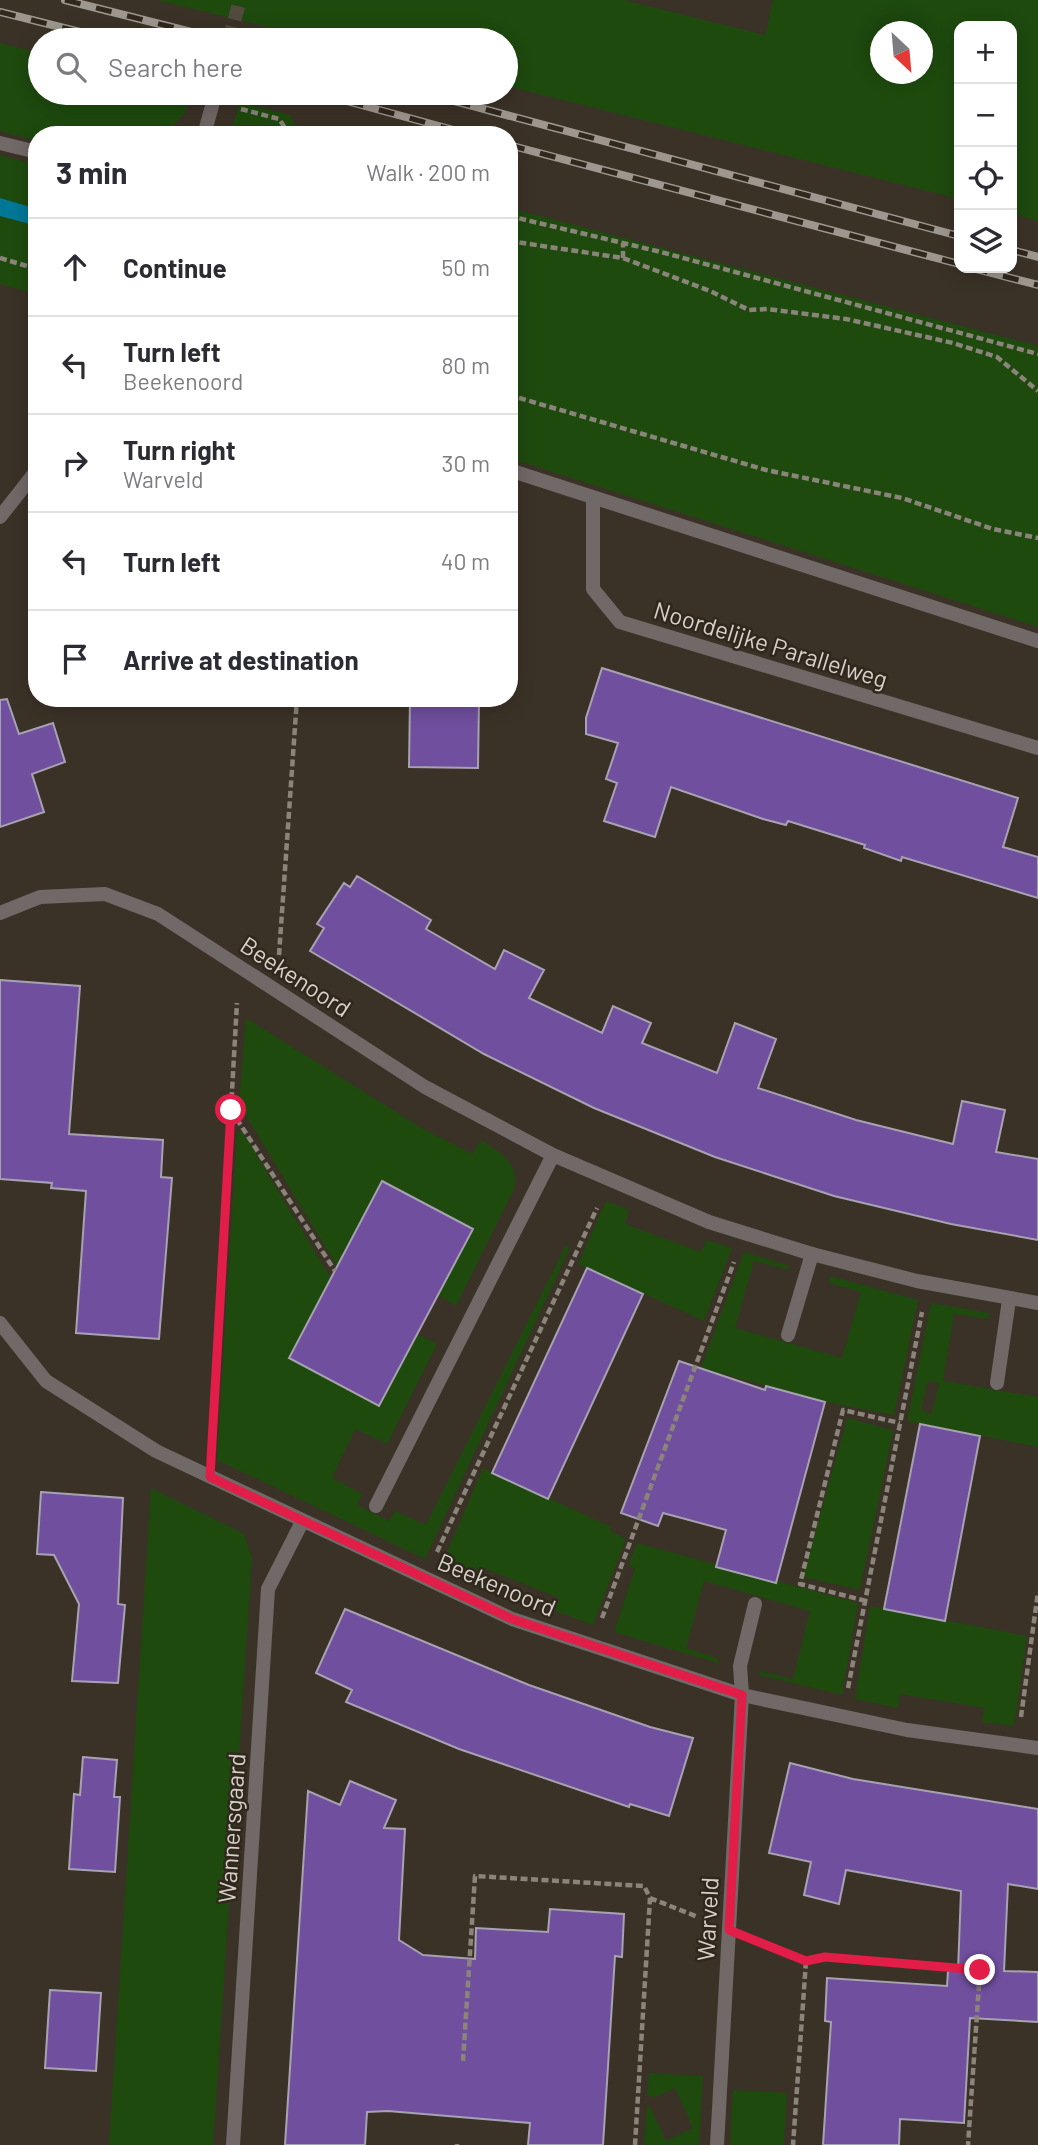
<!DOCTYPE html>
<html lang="en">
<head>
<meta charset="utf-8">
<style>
	:root { --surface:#fff; --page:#f7f7f7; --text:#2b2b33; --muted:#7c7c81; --line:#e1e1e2 }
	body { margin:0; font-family:Barlow,sans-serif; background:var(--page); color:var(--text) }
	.controls { position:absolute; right:21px; top:21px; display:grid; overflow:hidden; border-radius:14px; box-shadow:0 4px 18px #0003 }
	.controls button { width:63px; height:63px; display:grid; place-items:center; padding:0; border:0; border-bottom:2px solid var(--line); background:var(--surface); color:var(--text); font:35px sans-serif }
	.compass { position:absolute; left:870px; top:21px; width:63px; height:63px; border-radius:50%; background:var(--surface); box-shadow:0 4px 18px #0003; rotate:154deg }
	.stop { position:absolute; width:21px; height:21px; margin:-16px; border:5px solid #e11d48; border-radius:50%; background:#fff }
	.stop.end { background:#e11d48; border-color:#fff; box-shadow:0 2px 7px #0008 }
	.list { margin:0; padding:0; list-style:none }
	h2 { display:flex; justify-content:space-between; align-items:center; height:91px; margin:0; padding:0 28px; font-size:30px }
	h2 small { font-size:23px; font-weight:400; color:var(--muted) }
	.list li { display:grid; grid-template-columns:46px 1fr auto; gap:21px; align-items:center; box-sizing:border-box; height:98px; padding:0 28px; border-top:2px solid var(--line) }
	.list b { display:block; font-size:26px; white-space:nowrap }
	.list p { margin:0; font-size:23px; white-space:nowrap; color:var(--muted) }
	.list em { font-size:23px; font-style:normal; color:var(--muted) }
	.icon { flex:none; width:38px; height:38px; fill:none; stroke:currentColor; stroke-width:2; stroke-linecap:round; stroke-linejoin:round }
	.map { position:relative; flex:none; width:1038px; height:2145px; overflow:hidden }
	.search { position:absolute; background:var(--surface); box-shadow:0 4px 18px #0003; left:28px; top:28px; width:490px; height:77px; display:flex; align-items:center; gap:18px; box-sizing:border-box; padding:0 24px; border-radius:38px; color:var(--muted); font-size:26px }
	.panel { position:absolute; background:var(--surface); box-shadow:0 4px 18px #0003; left:28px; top:126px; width:490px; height:581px; border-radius:28px }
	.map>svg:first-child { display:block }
	.green { fill:#1e4a0e; fill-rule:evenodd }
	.water { fill:#007797 }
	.building { fill:#704f9e; stroke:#a7a2b1; stroke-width:2 }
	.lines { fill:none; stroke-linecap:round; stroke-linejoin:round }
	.tertiary-tunnel { stroke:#524a3f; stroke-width:14; stroke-dasharray:14 7; stroke-linecap:butt }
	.path { stroke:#8b847b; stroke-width:4.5; stroke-dasharray:7 3.5; stroke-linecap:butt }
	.service { stroke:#716968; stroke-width:14 }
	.minor { stroke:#716968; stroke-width:14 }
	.tertiary { stroke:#716968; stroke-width:14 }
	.rail-casing { stroke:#9e978f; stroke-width:8 }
	.rail { stroke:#30281d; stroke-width:5; stroke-dasharray:16; stroke-linecap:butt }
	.route { stroke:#e11d48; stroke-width:9 }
	.labels { text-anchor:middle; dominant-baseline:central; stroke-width:5; stroke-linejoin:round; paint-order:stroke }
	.street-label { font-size:24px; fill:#d6d0ca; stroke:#30281d }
</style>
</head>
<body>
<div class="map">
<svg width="1038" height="2145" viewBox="0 0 1038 2145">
	<rect width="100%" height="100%" fill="#3b3227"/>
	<path class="green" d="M 156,0 L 624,0 L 765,35 L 773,0 L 1038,0 L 1038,221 L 1012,214 L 1012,26 L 959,26 L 959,199 L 506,86 L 506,40 L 321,40 ZM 880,32 L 922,32 L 922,74 L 880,74 Z
		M 0,43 L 40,53 L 40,93 L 190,93 L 185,113 L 164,135 L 37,135 L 37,141 L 0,131 Z
		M 240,102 L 290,115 L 300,135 L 230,135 Z
		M 0,155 L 37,165 L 37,298 L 29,292 L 0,284 Z
		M 509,208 L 1038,346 L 1038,627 L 509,458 Z
		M 246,1018 L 418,1126 L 472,1154 L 481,1140 C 499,1152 521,1163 514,1189 L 456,1306 L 438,1295 L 473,1229 L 382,1180 L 344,1253 L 356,1260 L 338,1268 L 239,1104 Z
		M 237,1132 L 243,1133 L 332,1280 L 288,1358 L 379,1406 L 417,1334 L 437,1344 L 387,1444 L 355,1429 L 332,1478 L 362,1494 L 357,1505 L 389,1521 L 395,1511 L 426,1525 L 566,1245 L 570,1248 L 425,1559 L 217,1460 Z
		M 606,1201 L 629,1210 L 625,1224 L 701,1252 L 706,1240 L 732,1248 L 704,1321 L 578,1264 Z
		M 744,1252 L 789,1266 L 788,1270 L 754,1261 L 735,1328 L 842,1358 L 861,1292 L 829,1283 L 830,1276 L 918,1300 L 894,1415 L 825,1402 L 701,1368 Z
		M 931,1303 L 989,1313 L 988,1319 L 954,1314 L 943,1381 L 1038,1397 L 1038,1447 L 907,1421 ZM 928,1381 L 939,1383 L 932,1414 L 921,1410 Z
		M 847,1418 L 893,1430 L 860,1590 L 803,1577 Z
		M 483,1468 L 611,1527 L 610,1531 L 626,1539 L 593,1625 L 555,1611 L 559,1598 L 486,1569 L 481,1582 L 441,1566 Z
		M 151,1488 L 244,1534 L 252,1558 L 213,2145 L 109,2145 Z
		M 637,1543 L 858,1603 L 842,1695 L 759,1675 L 760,1671 L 793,1679 L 810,1611 L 704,1581 L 686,1648 L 719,1659 L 717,1663 L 614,1632 L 635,1568 L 628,1565 Z
		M 870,1606 L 1027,1636 L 1014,1726 L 982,1722 L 984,1708 L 900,1694 L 898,1708 L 855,1699 Z
		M 649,2073 L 703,2076 L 699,2145 L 644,2145 L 647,2106 L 650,2107 L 666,2141 L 693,2128 L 675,2088 L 655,2097 L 647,2096 Z
		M 733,2090 L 787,2093 L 784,2145 L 730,2145 Z"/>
	<path class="water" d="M 0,198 L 37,209 L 37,226 L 0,216 Z"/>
	<path class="building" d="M 602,668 L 1018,798 L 1003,847 L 1038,857 L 1038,898 L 902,857 L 901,861 L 864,848 L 865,845 L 788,821 L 786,825 L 763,819 L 671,787 L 655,837 L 604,821 L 617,783 L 606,779 L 618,743 L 586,734 L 586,718 Z
		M 410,698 L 479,698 L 478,768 L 409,767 Z
		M 7,699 L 19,734 L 53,723 L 65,762 L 32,774 L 44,812 L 0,827 L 0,700 Z
		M 357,876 L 431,920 L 426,929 L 495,969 L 504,950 L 544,970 L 529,998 L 602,1033 L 613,1006 L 651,1023 L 642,1043 L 717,1073 L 735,1023 L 776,1039 L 758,1088 L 856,1120 L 953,1144 L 962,1101 L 1005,1110 L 996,1152 L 1038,1159 L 1038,1240 L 951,1224 L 834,1196 L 715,1157 L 594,1108 L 484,1054 L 310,951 L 324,928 L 317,924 L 344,883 L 350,887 Z
		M 0,980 L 80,986 L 69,1134 L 163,1140 L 161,1177 L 172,1178 L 159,1339 L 76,1333 L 86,1191 L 51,1188 L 52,1183 L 0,1179 Z
		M 382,1181 L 473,1229 L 379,1406 L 289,1358 Z
		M 587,1268 L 643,1294 L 548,1499 L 492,1473 Z
		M 679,1361 L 765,1390 L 766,1386 L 825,1402 L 776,1583 L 716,1567 L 726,1530 L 663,1513 L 658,1526 L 621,1513 Z
		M 920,1424 L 980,1436 L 945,1621 L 884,1609 Z
		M 41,1492 L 123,1498 L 118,1604 L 125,1605 L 118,1683 L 72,1681 L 79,1604 L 54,1555 L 37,1554 Z
		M 345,1609 L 529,1685 L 650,1727 L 693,1738 L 669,1816 L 630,1804 L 629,1807 L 459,1749 L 346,1702 L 352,1690 L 316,1673 Z
		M 83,1757 L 117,1760 L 114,1797 L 120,1797 L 115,1872 L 69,1869 L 74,1794 L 80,1795 Z
		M 790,1763 L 853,1779 L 1038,1809 L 1038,1889 L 1008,1884 L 1004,1971 L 1038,1972 L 1038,2022 L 970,2018 L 964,2123 L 900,2119 L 899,2145 L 823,2145 L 831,2022 L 825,2021 L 827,1978 L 947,1986 L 948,1971 L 958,1971 L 961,1891 L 846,1870 L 839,1904 L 804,1895 L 811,1862 L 769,1853 Z
		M 350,1781 L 396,1800 L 384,1828 L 405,1829 L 399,1940 L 423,1955 L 475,1959 L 476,1928 L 548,1932 L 550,1909 L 624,1914 L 622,1957 L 615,1956 L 603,2145 L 528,2145 L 530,2123 L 388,2111 L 367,2112 L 365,2145 L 285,2145 L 308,1791 L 340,1805 Z
		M 50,1990 L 101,1993 L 96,2071 L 45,2068 Z"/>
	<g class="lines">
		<path class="tertiary-tunnel" d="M 229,40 L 240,0"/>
		<path class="path" d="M 241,109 L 279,119 L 290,135
			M 509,216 L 661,252 L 1038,354
			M 509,241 L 623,258 L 710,291 L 749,310 L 767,309 L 846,319 L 953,343 L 997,357 L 1038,391
			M 0,258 L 37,269
			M 623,258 L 623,243
			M 509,395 L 766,470 L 902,498 L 993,529 L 1038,538
			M 279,955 L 297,698
			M 231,1110 L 335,1271
			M 212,1445 L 237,1003
			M 437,1552 L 597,1208
			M 866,1601 L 800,1584 L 843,1410 L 900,1423
			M 602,1618 L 734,1262
			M 848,1688 L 922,1312
			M 1021,1717 L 1038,1592
			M 650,1898 L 698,1917
			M 758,1941 L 806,1961 L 793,2145
			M 806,1961 L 825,1957 L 980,1970 L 968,2145
			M 463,2061 L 475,1876 L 644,1886 L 650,1898 L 635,2145
			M 457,2145 L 457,2144"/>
		<path class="service" d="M 788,1335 L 812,1254
			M 997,1383 L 1009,1300
			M 742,1695 L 740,1666 L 755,1604"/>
		<path class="minor" d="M 0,143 L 37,152
			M 509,470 L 1038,641
			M 593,497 L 593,589 L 620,622 L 1038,748
			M 0,913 L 40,897 L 105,894 L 158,914 L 425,1087 L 553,1155 L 709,1222 L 812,1254 L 917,1281 L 1038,1303
			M 0,1323 L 46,1381 L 156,1451 L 512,1619 L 742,1695 L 907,1730 L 1038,1748
			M 376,1506 L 553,1155
			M 233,2145 L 268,1589 L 302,1522
			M 717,2145 L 742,1695"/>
		<path class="tertiary" d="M 204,135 L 215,95
			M 0,517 L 37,470"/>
		<g class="rail-casing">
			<path id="rail" d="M 65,0 L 223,40
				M 0,12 L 112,40
				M 317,93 L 472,135
				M 424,93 L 959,236
				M 509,145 L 959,264
				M 1012,250 L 1038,257
				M 972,268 L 1038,285"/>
		</g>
		<use href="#rail" class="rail"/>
	</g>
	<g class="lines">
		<path class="route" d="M 231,1110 L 210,1477 L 512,1619 L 742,1695 L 729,1930 L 806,1961 L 825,1957 L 980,1970"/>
	</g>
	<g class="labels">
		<g class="street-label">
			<text transform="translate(771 644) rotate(17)">Noordelijke Parallelweg</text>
			<text transform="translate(296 976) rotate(33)">Beekenoord</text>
			<text transform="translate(497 1584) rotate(23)">Beekenoord</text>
			<text transform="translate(231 1828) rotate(-86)">Wannersgaard</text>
			<text transform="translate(707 1919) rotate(-87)">Warveld</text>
		</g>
	</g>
</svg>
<div class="controls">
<button>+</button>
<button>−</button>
<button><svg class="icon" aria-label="locate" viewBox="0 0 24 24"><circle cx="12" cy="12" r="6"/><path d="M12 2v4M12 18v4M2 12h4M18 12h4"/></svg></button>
<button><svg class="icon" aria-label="layers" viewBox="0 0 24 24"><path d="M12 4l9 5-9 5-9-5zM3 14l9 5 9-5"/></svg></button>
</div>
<svg class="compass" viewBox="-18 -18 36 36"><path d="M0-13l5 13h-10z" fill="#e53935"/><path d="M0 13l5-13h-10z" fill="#7c7c81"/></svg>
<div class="stop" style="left:231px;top:1110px"></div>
<div class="stop end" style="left:980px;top:1970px"></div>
<div class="search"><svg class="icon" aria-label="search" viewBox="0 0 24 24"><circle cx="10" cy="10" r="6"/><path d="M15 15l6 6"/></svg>Search here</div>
<section class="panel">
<h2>3 min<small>Walk · 200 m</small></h2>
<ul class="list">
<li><svg class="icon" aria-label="ahead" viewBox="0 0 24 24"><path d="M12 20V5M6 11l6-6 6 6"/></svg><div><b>Continue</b></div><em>50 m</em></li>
<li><svg class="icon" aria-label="left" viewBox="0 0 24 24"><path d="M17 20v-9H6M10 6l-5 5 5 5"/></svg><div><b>Turn left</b><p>Beekenoord</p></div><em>80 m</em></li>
<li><svg class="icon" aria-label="right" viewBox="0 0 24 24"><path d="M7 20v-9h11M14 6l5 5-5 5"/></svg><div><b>Turn right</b><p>Warveld</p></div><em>30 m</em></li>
<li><svg class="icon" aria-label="left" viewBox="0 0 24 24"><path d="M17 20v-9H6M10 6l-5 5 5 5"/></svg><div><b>Turn left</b></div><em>40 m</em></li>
<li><svg class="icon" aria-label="arrive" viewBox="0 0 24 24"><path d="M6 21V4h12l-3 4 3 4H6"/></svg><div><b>Arrive at destination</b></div></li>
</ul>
</section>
</div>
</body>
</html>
